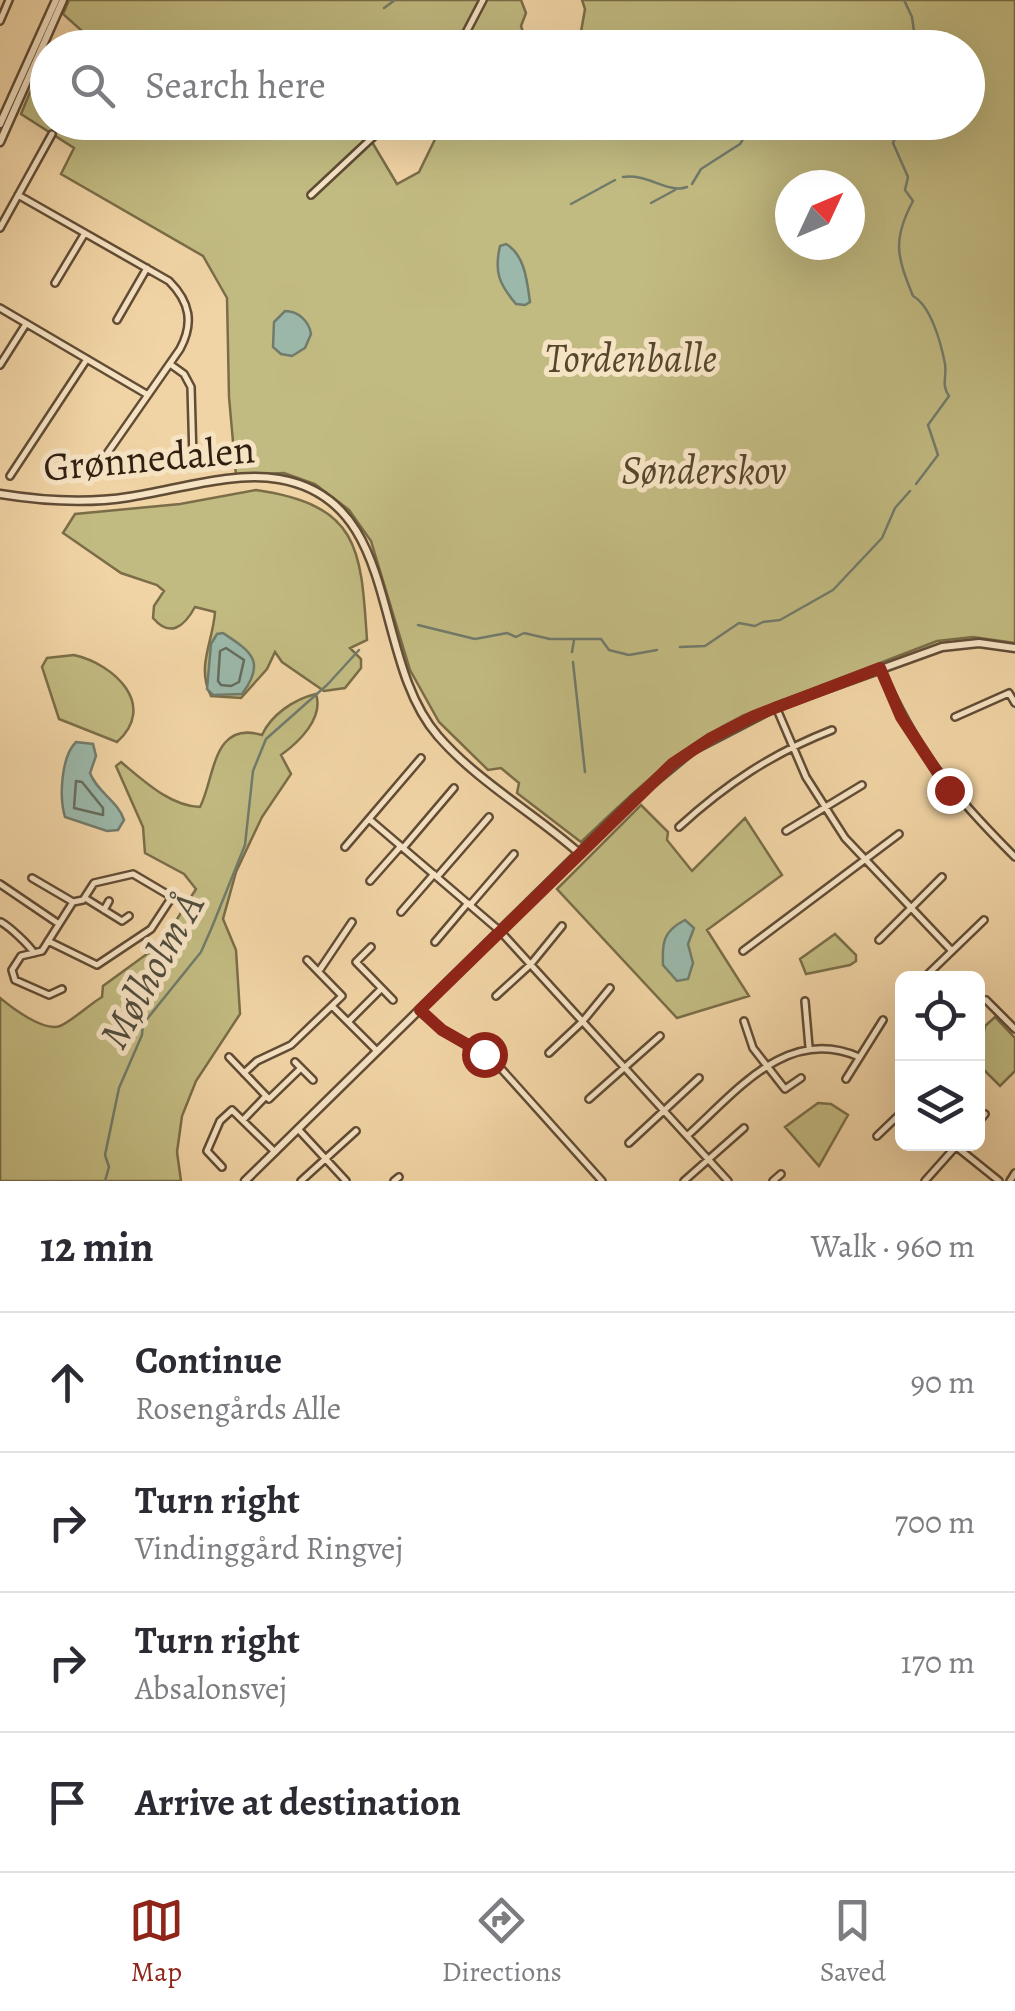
<!DOCTYPE html>
<html lang="en">
<head>
<meta charset="utf-8">
<style>
	:root { --surface:#fff; --page:#f7f7f7; --text:#2b2b33; --muted:#7c7c81; --line:#e1e1e2; --accent:#8f2418 }
	body { margin:0; font-family:Alegreya,serif; background:var(--page); color:var(--text) }
	.controls { position:absolute; right:30px; bottom:30px; display:grid; overflow:hidden; border-radius:15px; box-shadow:0 10px 40px #0002 }
	.controls button { width:90px; height:90px; display:grid; place-items:center; padding:0; border:0; border-bottom:2px solid var(--line); background:var(--surface); color:var(--text); font:50px sans-serif }
	.compass { position:absolute; left:775px; top:170px; width:90px; height:90px; border-radius:50%; background:var(--surface); box-shadow:0 10px 40px #0002; rotate:46deg }
	.stop { position:absolute; width:30px; height:30px; margin:-22px; border:8px solid #8f2418; border-radius:50%; background:#fff }
	.stop.end { background:#8f2418; border-color:#fff; box-shadow:0 2px 10px #0008 }
	.list { margin:0; padding:0; list-style:none }
	h2 { display:flex; justify-content:space-between; align-items:center; height:130px; margin:0; padding:0 40px; font-size:42px }
	h2 small { font-size:32px; font-weight:400; color:var(--muted) }
	.list li { display:grid; grid-template-columns:65px 1fr auto; gap:30px; align-items:center; box-sizing:border-box; height:140px; padding:0 40px; border-top:2px solid var(--line) }
	.list b { display:block; font-size:38px; white-space:nowrap }
	.list p { margin:0; font-size:32px; white-space:nowrap; color:var(--muted) }
	.list em { font-size:32px; font-style:normal; color:var(--muted) }
	.icon { flex:none; width:55px; height:55px; fill:none; stroke:currentColor; stroke-width:2; stroke-linecap:round; stroke-linejoin:round }
	.map { position:relative; flex:none; width:1015px; height:1181px; overflow:hidden }
	.search { position:absolute; background:var(--surface); box-shadow:0 10px 40px #0002; left:30px; right:30px; top:30px; height:110px; display:flex; align-items:center; gap:25px; box-sizing:border-box; padding:0 35px; border-radius:55px; color:var(--muted); font-size:38px }
	.sheet { height:690px; background:var(--surface) }
	nav { display:flex; justify-content:space-around; align-items:center; box-sizing:border-box; height:140px; border-top:2px solid var(--line); background:var(--surface); font-size:28px; color:var(--muted) }
	nav a { display:grid; justify-items:center; gap:5px }
	nav .on { color:var(--accent) }
	.map>svg:first-child { display:block }
	.green { fill:#c2bb81; stroke:#7a6d48; stroke-width:2.5; fill-rule:evenodd }
	.water { fill:#9bb8aa; stroke:#717b6c; stroke-width:2.5 }
	.lines { fill:none; stroke-linecap:round; stroke-linejoin:round }
	.shore { stroke:#666c5d; stroke-width:2.5 }
	.stream { stroke:#717b6c; stroke-width:2.5 }
	.minor-casing { stroke:#614c35; stroke-width:10 }
	.tertiary-casing { stroke:#614c35; stroke-width:11 }
	.minor { stroke:#f6e3c4; stroke-width:5 }
	.tertiary { stroke:#f6e3c4; stroke-width:6 }
	.route { stroke:#8f2418; stroke-width:12 }
	.labels { text-anchor:middle; dominant-baseline:central; stroke-width:10; stroke-linejoin:round; paint-order:stroke }
	.park-label { font-size:40px; font-style:italic; fill:#55462c; stroke:#f6e3c4 }
	.street-label { font-size:40px; fill:#311f10; stroke:#f6e3c4 }
	.water-label { font-size:42px; font-style:italic; fill:#514d3e; stroke:#f6e3c4 }
</style>
</head>
<body>
<div class="map">
<svg width="1015" height="1181" viewBox="0 0 1015 1181">
	<rect width="100%" height="100%" fill="#f1d4a5"/>
	<filter id="stains"><feTurbulence type="fractalNoise" baseFrequency=".002" numOctaves="4"/><feColorMatrix values="0 0 0 0 .2 0 0 0 0 .09 0 0 0 0 .02 0 0 0 .5 -.17"/></filter>
	<radialGradient id="worn" r=".72"><stop offset=".6" stop-color="#630" stop-opacity="0"/><stop offset="1" stop-color="#630" stop-opacity=".3"/></radialGradient>
	<path class="green" d="M 69,0 L 521,0 L 526,13 L 521,26 L 528,47 L 408,48 L 394,45 L 381,48 L 88,47 L 91,39 L 63,14 Z
		M 582,0 L 1015,0 L 1015,643 L 973,637 L 937,641 L 742,716 C 679,747 632,794 581,842 L 517,793 L 519,783 L 501,768 L 488,770 L 439,722 L 410,670 L 371,541 L 349,510 L 315,484 L 284,473 L 236,475 L 229,397 L 227,298 L 203,256 L 61,174 L 74,148 L 21,114 L 33,85 L 47,93 L 48,122 L 151,123 L 152,135 L 183,132 L 183,123 L 392,123 L 372,142 L 397,184 L 419,172 L 441,127 L 439,123 L 968,122 L 968,48 L 569,47 L 579,43 L 585,9 ZM 790,185 L 850,185 L 850,245 L 790,245 Z
		M 256,490 C 359,505 361,547 367,640 L 350,648 L 361,659 L 361,668 L 345,688 L 324,691 L 282,662 L 275,652 L 267,669 L 241,698 L 211,696 C 196,667 213,642 215,612 L 195,607 C 184,627 170,638 153,618 L 154,606 L 164,591 L 157,585 L 121,573 L 63,533 L 75,514 L 180,504 Z
		M 74,655 C 114,664 158,705 117,742 L 59,719 L 42,667 L 47,658 Z
		M 316,694 C 324,718 299,742 281,755 L 291,774 L 262,817 L 236,872 L 223,919 L 236,950 L 240,1014 L 196,1081 L 182,1116 L 177,1152 L 181,1181 L 0,1181 L 0,998 C 12,1008 44,1032 60,1026 C 72,1021 90,1004 102,997 L 103,986 L 162,943 L 196,889 L 184,874 L 145,853 L 143,827 L 116,766 L 121,762 C 144,781 170,806 200,807 C 215,778 212,720 262,735 C 271,715 294,699 316,694 Z
		M 641,805 L 668,832 L 667,840 L 692,871 L 745,818 L 782,875 L 707,930 L 749,996 L 677,1018 L 557,889 Z
		M 835,934 L 856,955 L 856,961 L 850,965 L 806,974 L 800,959 Z
		M 995,1017 L 1015,1038 L 1015,1071 L 1000,1086 L 978,1064 L 978,1036 L 983,1036 L 985,1026 Z
		M 818,1103 L 831,1104 L 848,1115 L 819,1166 L 785,1127 Z"/>
	<path class="water" d="M 506,244 C 525,255 527,281 530,302 L 525,305 L 516,304 C 499,284 494,272 500,246 Z
		M 285,311 C 298,311 309,321 311,334 L 305,348 L 292,356 L 281,354 L 273,347 L 274,322 Z
		M 223,633 C 250,651 267,661 242,694 L 213,695 L 207,689 L 211,644 L 217,634 Z
		M 76,742 L 93,744 L 96,756 L 90,773 C 97,792 118,801 124,820 L 118,830 L 107,831 L 65,817 C 59,797 61,757 76,742 Z
		M 685,920 L 694,928 L 688,944 L 693,963 L 688,979 L 677,981 L 663,965 C 662,943 663,931 685,920 Z"/>
	<g class="lines">
		<path class="shore" d="M 226,648 L 244,660 L 239,682 L 231,686 L 221,685 L 218,681 L 220,651 Z
			M 76,781 L 82,782 L 103,808 L 103,815 L 74,808 Z"/>
		<path class="stream" d="M 904,0 L 912,17 L 914,31 L 921,37 L 925,48
			M 384,8 L 395,0
			M 902,122 L 893,143 L 908,177 L 905,190 L 913,201 C 892,240 897,257 913,296 C 931,306 941,343 945,364 C 947,377 941,385 949,396 L 928,425 L 938,455 L 916,484
			M 623,177 C 647,173 668,194 687,187
			M 692,184 L 701,169 L 740,144 L 754,122
			M 651,203 L 675,190
			M 571,204 L 615,180
			M 418,625 L 475,639 L 507,633 L 516,637 L 524,633 L 550,639 L 601,639 L 609,650 L 629,655 L 657,650
			M 680,647 L 705,646 L 739,623 L 755,626 L 763,622 L 780,620 L 833,590 L 882,538 L 895,508 L 910,491
			M 572,652 L 574,640
			M 573,662 L 585,772
			M 105,1181 L 109,1167 L 105,1155 L 119,1088 L 142,1035 L 143,1024 L 201,952 L 212,927 L 245,845 L 253,771 L 266,739 L 327,685 L 359,650"/>
		<g class="minor-casing">
			<path id="minor" d="M 0,21 L 9,0
				M 458,48 L 483,0
				M 18,195 L 169,281 C 190,302 194,323 180,349 L 90,478
				M 311,195 L 389,122
				M 0,228 L 52,134
				M 55,283 L 85,233
				M 0,308 L 148,395
				M 117,320 L 147,268
				M 170,364 L 184,374 L 191,387 L 193,459
				M 0,365 L 26,324
				M 10,476 L 87,359
				M 880,668 C 917,752 951,793 1015,857
				M 776,707 L 806,777 L 845,838 L 952,951
				M 955,717 L 1009,693 L 1015,703
				M 369,819 L 500,931 L 728,1181
				M 679,827 C 726,784 773,753 832,730
				M 786,831 L 862,785
				M 345,847 L 421,758
				M 403,848 L 454,788
				M 437,877 L 489,817
				M 32,878 L 73,902
				M 370,881 L 401,846
				M 0,884 L 59,924
				M 85,898 L 122,921 L 129,916
				M 470,905 L 514,854
				M 104,910 L 109,901
				M 401,912 L 434,874
				M 1,922 C 10,927 29,945 34,953
				M 879,940 L 942,877
				M 48,941 L 97,965 L 151,929 L 172,897 L 133,874 L 94,883 L 83,900 L 73,902 L 42,951 L 21,956 L 12,970 L 15,980 L 49,995 L 62,989
				M 435,942 L 468,903
				M 371,947 L 356,962 L 393,1000
				M 743,951 L 899,834
				M 319,971 L 352,922
				M 924,978 L 984,920
				M 496,996 L 531,964 L 562,926
				M 986,1000 L 1015,1029
				M 805,1001 L 809,1047
				M 332,1006 L 377,1051
				M 420,1010 L 442,1030 L 496,1063 L 602,1181
				M 744,1021 L 753,1048 L 785,1089 L 801,1078
				M 348,1022 L 381,989
				M 549,1053 L 583,1021 L 610,988
				M 229,1057 L 269,1099 L 301,1068
				M 295,1062 L 313,1080
				M 244,1073 L 257,1061 L 291,1045 L 342,996 L 307,960
				M 846,1079 L 883,1020
				M 589,1099 L 660,1036
				M 243,1120 L 266,1096
				M 978,1122 L 985,1114
				M 298,1129 L 346,1181
				M 687,1136 C 736,1092 787,1025 859,1057
				M 877,1136 L 902,1112
				M 629,1143 L 699,1078
				M 953,1144 L 999,1181
				M 222,1167 L 207,1151 L 220,1121 L 232,1110 L 275,1152
				M 301,1181 L 356,1131
				M 394,1181 L 399,1177
				M 684,1181 L 744,1128
				M 773,1181 L 781,1174
				M 925,1181 L 958,1144
				M 1010,1181 L 1015,1173"/>
		</g>
		<g class="tertiary-casing">
			<path id="tertiary" d="M 0,124 L 56,0
				M 0,142 L 63,0
				M 0,494 C 43,501 85,504 129,497 C 176,490 232,471 279,479 C 403,500 370,658 438,736 C 478,782 534,813 579,853
				M 245,1181 L 636,797 L 693,750 L 776,707 L 942,647 L 979,643 L 1015,648"/>
		</g>
		<use href="#minor" class="minor"/>
		<use href="#tertiary" class="tertiary"/>
	</g>
	<g class="lines">
		<path class="route" d="M 484,1054 L 442,1030 L 420,1010 L 672,764 L 711,738 L 754,716 L 880,668 L 901,717 L 949,790"/>
	</g>
	<g class="labels">
		<g class="park-label">
			<text x="631" y="358">Tordenballe</text>
			<text x="704" y="470">Sønderskov</text>
		</g>
		<g class="street-label">
			<text transform="translate(149 458) rotate(-5)">Grønnedalen</text>
		</g>
		<g class="water-label">
			<text transform="translate(151 970) rotate(-61)">Mølholm Å</text>
		</g>
	</g>
	<rect width="100%" height="100%" filter="url(#stains)"/>
	<rect width="100%" height="100%" fill="url(#worn)"/>
</svg>
<div class="controls">
<button><svg class="icon" aria-label="locate" viewBox="0 0 24 24"><circle cx="12" cy="12" r="6"/><path d="M12 2v4M12 18v4M2 12h4M18 12h4"/></svg></button>
<button><svg class="icon" aria-label="layers" viewBox="0 0 24 24"><path d="M12 4l9 5-9 5-9-5zM3 14l9 5 9-5"/></svg></button>
</div>
<svg class="compass" viewBox="-18 -18 36 36"><path d="M0-13l5 13h-10z" fill="#e53935"/><path d="M0 13l5-13h-10z" fill="#7c7c81"/></svg>
<div class="stop" style="left:484px;top:1054px"></div>
<div class="stop end" style="left:949px;top:790px"></div>
<div class="search"><svg class="icon" aria-label="search" viewBox="0 0 24 24"><circle cx="10" cy="10" r="6"/><path d="M15 15l6 6"/></svg>Search here</div>
</div>
<section class="sheet">
<h2>12 min<small>Walk · 960 m</small></h2>
<ul class="list">
<li><svg class="icon" aria-label="ahead" viewBox="0 0 24 24"><path d="M12 20V5M6 11l6-6 6 6"/></svg><div><b>Continue</b><p>Rosengårds Alle</p></div><em>90 m</em></li>
<li><svg class="icon" aria-label="right" viewBox="0 0 24 24"><path d="M7 20v-9h11M14 6l5 5-5 5"/></svg><div><b>Turn right</b><p>Vindinggård Ringvej</p></div><em>700 m</em></li>
<li><svg class="icon" aria-label="right" viewBox="0 0 24 24"><path d="M7 20v-9h11M14 6l5 5-5 5"/></svg><div><b>Turn right</b><p>Absalonsvej</p></div><em>170 m</em></li>
<li><svg class="icon" aria-label="arrive" viewBox="0 0 24 24"><path d="M6 21V4h12l-3 4 3 4H6"/></svg><div><b>Arrive at destination</b></div></li>
</ul>
</section>
<nav>
<a class="on"><svg class="icon" aria-label="map" viewBox="0 0 24 24"><path d="M3 6l6-2 6 2 6-2v14l-6 2-6-2-6 2zM9 4v14M15 6v14"/></svg>Map</a>
<a><svg class="icon" aria-label="directions" viewBox="0 0 24 24"><path d="M12 3l9 9-9 9-9-9zM9 14v-3h6M13 9l2 2-2 2"/></svg>Directions</a>
<a><svg class="icon" aria-label="saved" viewBox="0 0 24 24"><path d="M7 4h10v16l-5-4-5 4z"/></svg>Saved</a>
</nav>
</body>
</html>
